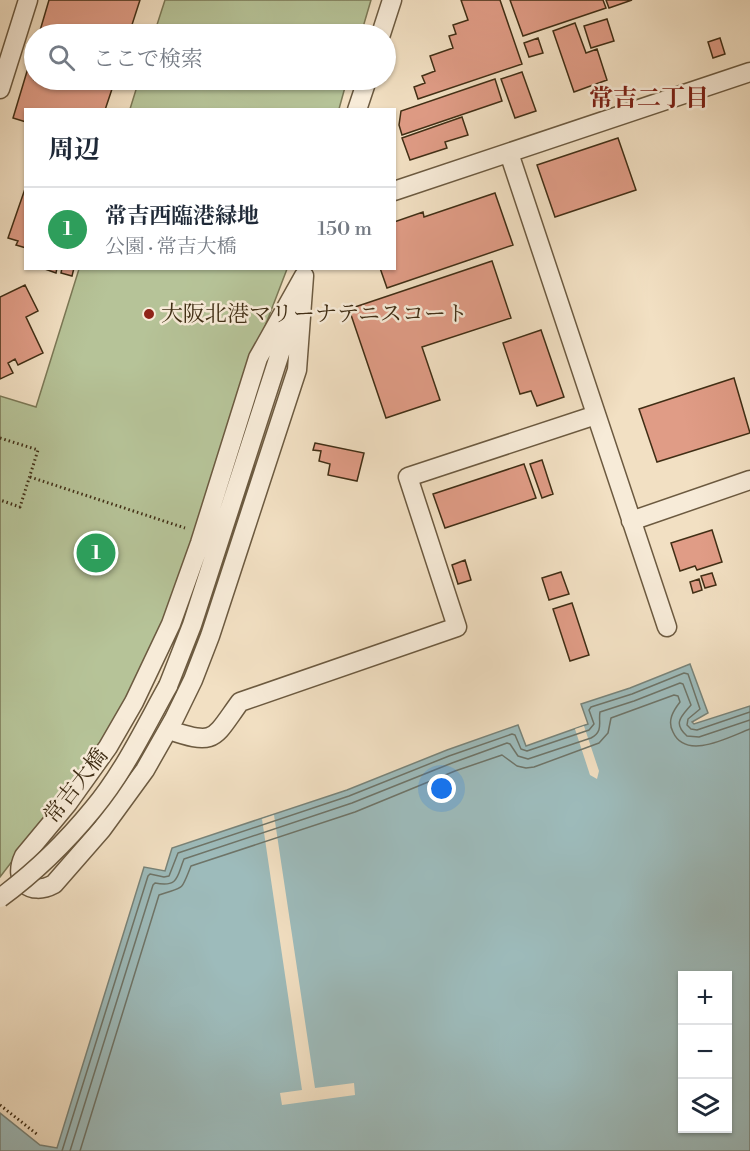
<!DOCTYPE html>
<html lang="ja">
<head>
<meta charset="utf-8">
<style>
	:root { --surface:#fff; --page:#f6f6f7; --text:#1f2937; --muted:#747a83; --line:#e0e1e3; --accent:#8f2418 }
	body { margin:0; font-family:"Libre Bodoni","Noto Serif JP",serif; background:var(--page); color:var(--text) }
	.controls { position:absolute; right:18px; bottom:18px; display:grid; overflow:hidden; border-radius:0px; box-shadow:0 2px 4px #0004 }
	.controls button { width:54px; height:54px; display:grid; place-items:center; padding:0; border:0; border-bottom:2px solid var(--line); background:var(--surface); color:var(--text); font:30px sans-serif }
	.you { position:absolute; left:442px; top:789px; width:21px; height:21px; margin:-15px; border:4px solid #fff; border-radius:50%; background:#1a73e8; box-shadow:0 0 0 9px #1a73e833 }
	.badge { display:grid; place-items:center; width:39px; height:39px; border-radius:50%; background:var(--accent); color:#fff; font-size:20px; font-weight:700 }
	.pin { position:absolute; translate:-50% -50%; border:3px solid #fff; box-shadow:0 2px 6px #0006 }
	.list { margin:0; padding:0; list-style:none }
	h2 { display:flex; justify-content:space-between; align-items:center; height:78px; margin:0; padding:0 24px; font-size:26px }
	h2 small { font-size:20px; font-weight:400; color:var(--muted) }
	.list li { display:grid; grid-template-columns:39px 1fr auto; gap:18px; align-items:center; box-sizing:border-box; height:84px; padding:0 24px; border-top:2px solid var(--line) }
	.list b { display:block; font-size:22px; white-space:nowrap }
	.list p { margin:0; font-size:20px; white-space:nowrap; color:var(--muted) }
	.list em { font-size:20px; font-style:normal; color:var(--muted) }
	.icon { flex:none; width:33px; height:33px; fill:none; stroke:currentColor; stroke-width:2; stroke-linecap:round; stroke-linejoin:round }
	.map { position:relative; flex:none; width:750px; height:1151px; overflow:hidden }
	.search { position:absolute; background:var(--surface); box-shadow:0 2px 4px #0004; left:24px; top:24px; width:372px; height:66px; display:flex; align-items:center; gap:15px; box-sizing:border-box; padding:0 21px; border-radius:33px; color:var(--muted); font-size:22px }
	.panel { position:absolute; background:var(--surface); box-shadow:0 2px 4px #0004; left:24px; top:108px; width:372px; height:162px; border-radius:0px }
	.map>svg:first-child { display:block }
	.green { fill:#b6c398; stroke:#7b7856; stroke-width:1.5 }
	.water { fill:#9dbbbb; stroke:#788379; stroke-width:1.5; fill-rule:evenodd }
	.pier { fill:#f2e0c3 }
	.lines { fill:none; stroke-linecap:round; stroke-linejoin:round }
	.shore { stroke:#6e7468; stroke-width:1.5 }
	.building { fill:#e09c86; stroke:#402e15; stroke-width:1.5 }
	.minor-casing { stroke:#6c5a40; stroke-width:21 }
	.path { stroke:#402e15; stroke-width:3; stroke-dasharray:1.5 3; stroke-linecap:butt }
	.minor { stroke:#f7ebd8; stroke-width:18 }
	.minor-bridge-casing { stroke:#6c5a40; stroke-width:21; stroke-linecap:butt }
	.minor-bridge { stroke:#f7ebd8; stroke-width:18 }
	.poi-dot { fill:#8f2418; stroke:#f7ebd8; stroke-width:2 }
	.labels { text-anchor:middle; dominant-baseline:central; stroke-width:5; stroke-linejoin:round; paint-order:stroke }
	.poi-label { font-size:22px; fill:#402e15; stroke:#f7ebd8; text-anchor:start }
	.street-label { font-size:22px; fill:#402e15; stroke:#f7ebd8 }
	.neighbourhood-label { font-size:24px; font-weight:bold; fill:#7a1f14; stroke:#f7ebd8 }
</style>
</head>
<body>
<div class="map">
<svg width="750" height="1151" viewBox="0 0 750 1151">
	<rect width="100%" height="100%" fill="#f2e0c3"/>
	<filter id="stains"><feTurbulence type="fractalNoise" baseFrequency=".00333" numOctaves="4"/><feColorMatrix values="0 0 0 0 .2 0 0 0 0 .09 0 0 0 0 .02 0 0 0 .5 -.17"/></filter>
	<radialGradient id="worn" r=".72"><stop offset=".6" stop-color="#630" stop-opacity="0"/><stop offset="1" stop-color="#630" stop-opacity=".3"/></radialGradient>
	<path class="green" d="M 165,0 L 371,0 L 361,34 L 154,34 Z
		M 139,80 L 347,80 L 339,109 L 130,109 Z
		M 79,269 L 287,269 L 264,329 L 183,578 L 116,726 L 0,877 L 0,396 L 36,407 Z"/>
	<path class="water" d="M 690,664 L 708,713 L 692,722 L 694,724 L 750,706 L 750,1151 L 0,1151 L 0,1113 L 40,1145 L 57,1148 L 144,867 L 165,871 L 172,848 L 347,790 L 447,750 L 518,725 L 526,746 L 588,724 L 581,704 L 630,688 ZM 682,976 L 728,976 L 728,1128 L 682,1128 Z"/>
	<path class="pier" d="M 584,726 L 599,771 L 597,779 L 590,775 L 575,729 Z
		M 274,815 L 315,1088 L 354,1083 L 355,1095 L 282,1105 L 280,1093 L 302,1090 L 262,819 Z"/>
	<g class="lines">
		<path class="shore" d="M 62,1151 L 148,876 L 150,874 L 164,877 L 169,876 L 178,853 L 349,796 L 449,756 L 512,734 L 515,735 L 521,749 L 527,751 L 589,730 L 594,724 L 589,710 L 591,707 L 632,694 L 684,673 L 688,674 L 700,709 L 688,719 L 687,725 L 691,729 L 697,730 L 750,712
			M 70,1151 L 153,885 L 155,883 C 179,888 177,876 184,859 L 352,803 L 452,763 L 507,743 L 510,744 L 518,756 L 528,759 L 591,738 C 604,731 598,722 600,712 L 634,701 L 680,683 L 683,684 L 691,705 C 682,716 672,723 687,736 L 699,737 L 750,720
			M 80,1151 L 159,895 C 185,886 180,893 191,866 L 355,812 L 455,771 L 502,755 L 517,766 L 526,768 L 534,767 L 599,743 L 608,733 L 611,718 L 674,695 L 678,696 L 680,702 C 673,711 667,721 673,732 C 686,761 729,737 750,729"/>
	</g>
	<path class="building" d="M 49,0 L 140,0 L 129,34 L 39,34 Z
		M 461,0 L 500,0 L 522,64 L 418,99 L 414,87 L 425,83 L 422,76 L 435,71 L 430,56 L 453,48 L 449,36 L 456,34 L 453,25 L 468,20 Z
		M 510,0 L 603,0 L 606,8 L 523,36 Z
		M 606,0 L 632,0 L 609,8 Z
		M 607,19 L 614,41 L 591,48 L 584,26 Z
		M 575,23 L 586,53 L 597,49 L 607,80 L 574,92 L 553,31 Z
		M 538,38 L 543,53 L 529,57 L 524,43 Z
		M 720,38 L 725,54 L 713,58 L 708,42 Z
		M 34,48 L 34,80 L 115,80 L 105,110 L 26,110 L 26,122 L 13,118 Z
		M 522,72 L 536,111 L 515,118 L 501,79 Z
		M 495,79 L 502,101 L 402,135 L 399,125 L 401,111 Z
		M 462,117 L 468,135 L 445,142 L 447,148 L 410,160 L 402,138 Z
		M 618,138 L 636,190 L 555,217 L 537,165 Z
		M 26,186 L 26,248 L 16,245 L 18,241 L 8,238 Z
		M 495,193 L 513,245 L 387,288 L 380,268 L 394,268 L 394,222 L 423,212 L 424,217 Z
		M 492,261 L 511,318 L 422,347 L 440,400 L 386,418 L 349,309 Z
		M 42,268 L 57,268 L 56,273 Z
		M 62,268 L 74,268 L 72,276 L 61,273 Z
		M 25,285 L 38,311 L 26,317 L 43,353 L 18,365 L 15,359 L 8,363 L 13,373 L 0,379 L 0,297 Z
		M 541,330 L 564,397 L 537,406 L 531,391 L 520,394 L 503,343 Z
		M 734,378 L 750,433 L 657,462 L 639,409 Z
		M 315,443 L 364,453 L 357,481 L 328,475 L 330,464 L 319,461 L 321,451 L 313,450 Z
		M 542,460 L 553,494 L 542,498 L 530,464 Z
		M 524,464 L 536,498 L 445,528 L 433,494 Z
		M 712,530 L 722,562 L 697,570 L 695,566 L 680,571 L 671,543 Z
		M 465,560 L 471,580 L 458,584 L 452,565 Z
		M 561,572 L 569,594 L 549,600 L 542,578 Z
		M 712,573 L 716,585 L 705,588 L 701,576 Z
		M 699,579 L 702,590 L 693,593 L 690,582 Z
		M 572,603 L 589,655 L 570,661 L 553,609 Z"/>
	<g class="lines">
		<g class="minor-casing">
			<path id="minor" d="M 381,34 L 392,0
				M 0,89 L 28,0
				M 357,110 L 367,80
				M 509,153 L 667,627
				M 394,191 L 750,72
				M 304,276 L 297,370 L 210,636 L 193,680 L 174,719 L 145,770 L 102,829 L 54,884 C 30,897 12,881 24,856 L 68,803 L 108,747 L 134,702 L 171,624 L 200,543 L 258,358 Z
				M 631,521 L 750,480
				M 168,686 L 192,625 L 294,310
				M 169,730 C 216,746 213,739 240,702 L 457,627 L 408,477 L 596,415"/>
		</g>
		<path class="path" d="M 0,438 L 38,450 L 20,507 L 0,500
			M 30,477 L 185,528
			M 0,1105 L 38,1135"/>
		<use href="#minor" class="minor"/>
		<g class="minor-bridge-casing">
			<path id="minor-bridge" d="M 0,898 C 34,873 66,842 93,809 C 124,772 145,727 168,686"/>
		</g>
		<use href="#minor-bridge" class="minor-bridge"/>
	</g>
	<circle class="poi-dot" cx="149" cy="314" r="6"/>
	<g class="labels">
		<g class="poi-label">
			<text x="161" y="314">大阪北港マリーナテニスコート</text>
		</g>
		<g class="street-label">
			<text transform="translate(76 786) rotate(-52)">常吉大橋</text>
		</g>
		<g class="neighbourhood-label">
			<text x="649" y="99">常吉二丁目</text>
		</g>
	</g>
	<rect width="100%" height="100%" filter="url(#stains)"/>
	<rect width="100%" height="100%" fill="url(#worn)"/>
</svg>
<div class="controls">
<button>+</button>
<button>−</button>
<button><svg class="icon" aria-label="layers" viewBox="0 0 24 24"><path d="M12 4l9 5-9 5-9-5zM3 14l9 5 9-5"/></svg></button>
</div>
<div class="you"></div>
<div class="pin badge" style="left:96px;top:553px;background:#2e9e5b">1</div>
<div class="search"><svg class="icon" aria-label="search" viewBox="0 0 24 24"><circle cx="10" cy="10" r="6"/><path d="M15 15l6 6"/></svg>ここで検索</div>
<section class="panel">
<h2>周辺<small></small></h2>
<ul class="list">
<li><span class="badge" style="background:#2e9e5b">1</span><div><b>常吉西臨港緑地</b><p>公園 · 常吉大橋</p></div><em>150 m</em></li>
</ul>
</section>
</div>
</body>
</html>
